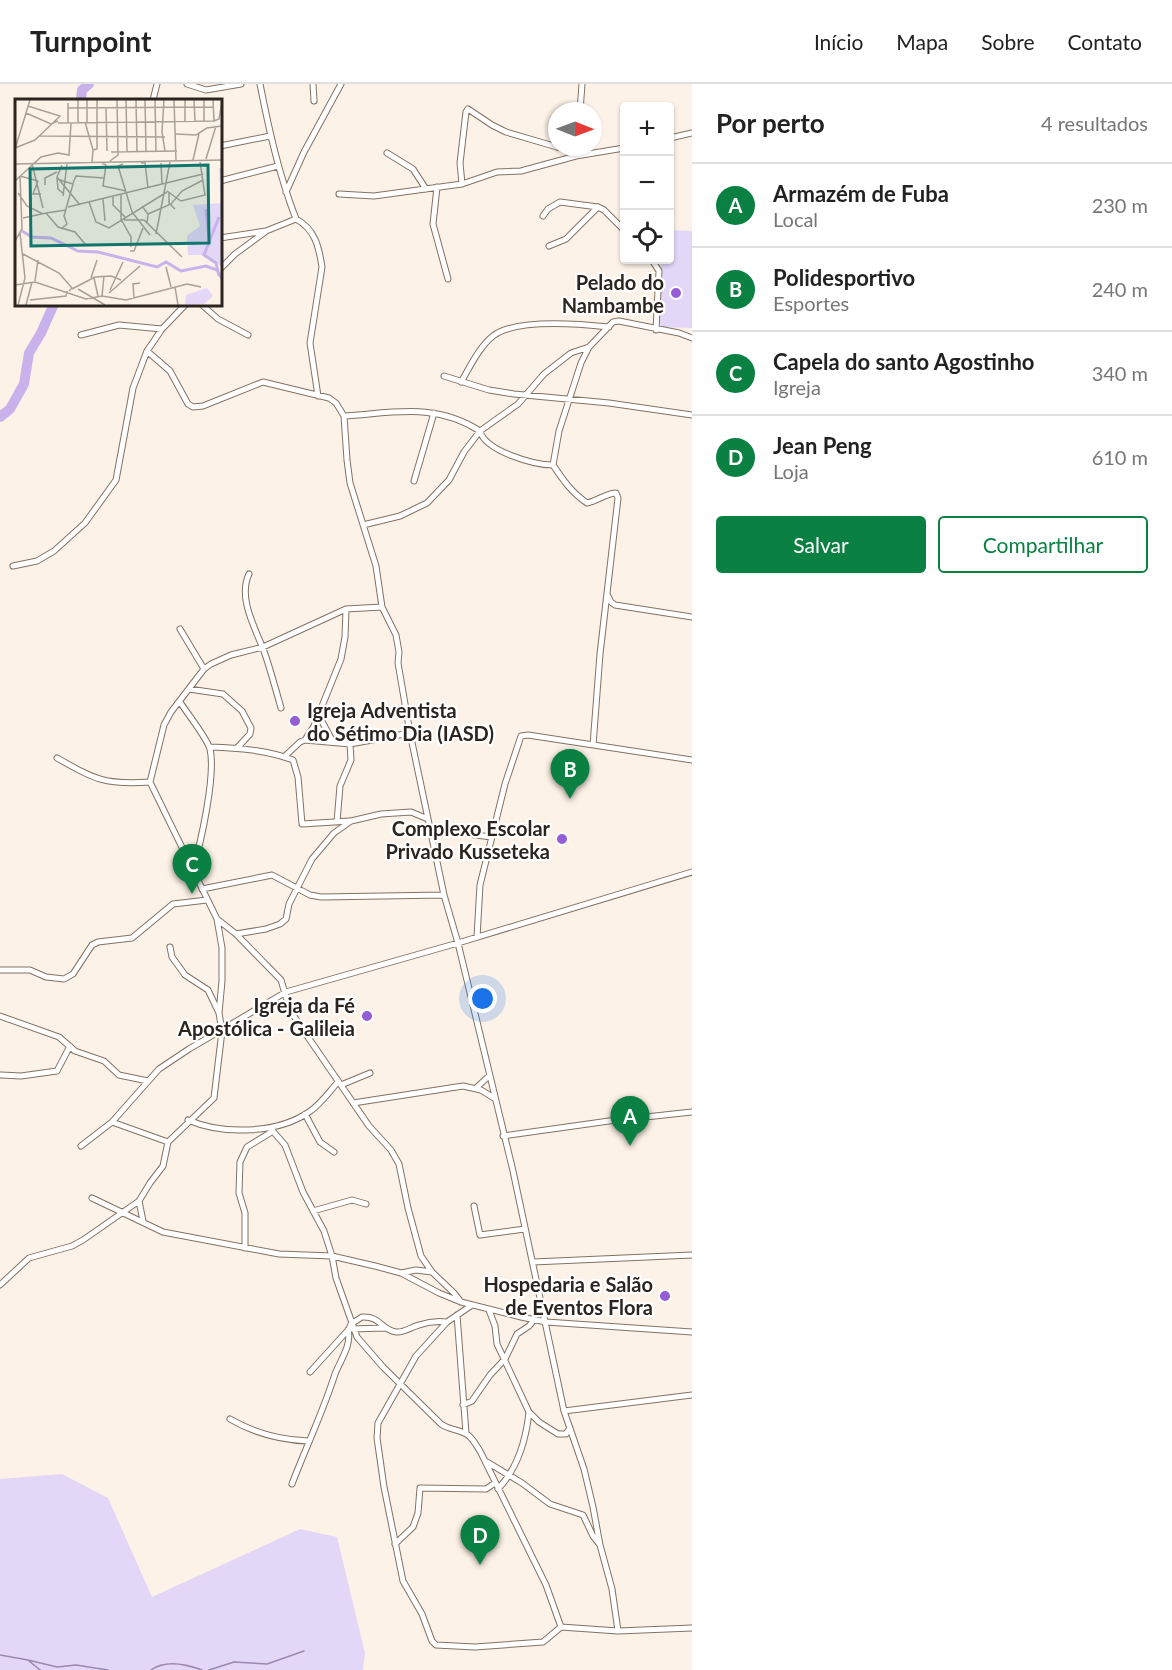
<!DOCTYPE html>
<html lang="pt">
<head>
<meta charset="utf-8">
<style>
	:root { --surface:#fff; --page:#f2f2f2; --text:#222; --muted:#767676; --line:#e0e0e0; --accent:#0b8043 }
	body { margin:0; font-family:Lato,sans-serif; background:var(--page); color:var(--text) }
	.controls { position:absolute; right:18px; top:18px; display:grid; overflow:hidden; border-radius:6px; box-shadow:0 2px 4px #0004 }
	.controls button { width:54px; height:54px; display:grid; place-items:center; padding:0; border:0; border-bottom:2px solid var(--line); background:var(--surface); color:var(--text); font:30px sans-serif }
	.compass { position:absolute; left:548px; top:18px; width:54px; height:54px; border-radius:50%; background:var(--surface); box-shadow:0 2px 4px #0004; rotate:91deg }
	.you { position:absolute; left:483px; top:915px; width:21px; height:21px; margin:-15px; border:4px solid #fff; border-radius:50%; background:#1a73e8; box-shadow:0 0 0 9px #1a73e833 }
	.badge { display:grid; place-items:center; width:39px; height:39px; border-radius:50%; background:var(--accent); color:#fff; font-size:20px; font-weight:700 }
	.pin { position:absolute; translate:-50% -50px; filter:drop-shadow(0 2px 3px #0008) }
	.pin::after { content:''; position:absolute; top:32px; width:21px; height:18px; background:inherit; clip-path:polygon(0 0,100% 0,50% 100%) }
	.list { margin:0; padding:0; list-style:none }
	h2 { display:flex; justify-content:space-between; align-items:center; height:78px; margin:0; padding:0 24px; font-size:26px }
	h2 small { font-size:20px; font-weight:400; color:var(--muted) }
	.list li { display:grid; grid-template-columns:39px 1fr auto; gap:18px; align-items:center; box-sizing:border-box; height:84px; padding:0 24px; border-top:2px solid var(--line) }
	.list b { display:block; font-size:22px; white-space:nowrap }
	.list p { margin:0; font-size:20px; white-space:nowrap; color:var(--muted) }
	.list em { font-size:20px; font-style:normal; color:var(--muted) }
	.actions { display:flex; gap:12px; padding:18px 24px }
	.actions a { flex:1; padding:14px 0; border:2px solid var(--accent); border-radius:6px; text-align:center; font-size:21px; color:var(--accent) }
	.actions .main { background:var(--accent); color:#fff }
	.icon { flex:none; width:33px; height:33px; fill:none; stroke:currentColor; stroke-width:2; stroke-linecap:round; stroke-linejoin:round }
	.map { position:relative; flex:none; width:692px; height:1586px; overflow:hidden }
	header { display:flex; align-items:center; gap:36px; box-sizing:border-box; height:84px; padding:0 30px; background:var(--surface); border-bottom:2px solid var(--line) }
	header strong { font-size:28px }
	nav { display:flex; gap:33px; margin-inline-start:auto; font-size:21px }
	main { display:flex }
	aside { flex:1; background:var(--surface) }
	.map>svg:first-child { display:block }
	.green { fill:#e3d7f8 }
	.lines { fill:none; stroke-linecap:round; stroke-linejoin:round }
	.stream { stroke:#9a88ae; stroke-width:1.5 }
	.river { stroke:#c9b2ec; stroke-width:10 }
	.street-casing { stroke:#827262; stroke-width:7 }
	.street { stroke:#fff; stroke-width:5 }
	.poi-dot { fill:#945dd5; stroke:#fff; stroke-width:2 }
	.labels { text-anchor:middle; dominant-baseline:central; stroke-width:4.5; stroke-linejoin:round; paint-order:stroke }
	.poi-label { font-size:20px; font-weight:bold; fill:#2c251f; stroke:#fff; text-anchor:end }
	.inset-river { fill:none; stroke:#c9b2ec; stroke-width:3 }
	.inset-road { fill:none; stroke:#a9a097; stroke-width:1.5 }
	.view { fill:#0f766e; fill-opacity:0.15; stroke:#0f766e; stroke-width:3 }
	.inset-edge { fill:none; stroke:#2c251f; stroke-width:3 }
</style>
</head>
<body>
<header>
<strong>Turnpoint</strong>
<nav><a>Início</a><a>Mapa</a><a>Sobre</a><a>Contato</a></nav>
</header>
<main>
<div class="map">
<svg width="692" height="1586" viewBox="0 0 692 1586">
	<rect width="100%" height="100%" fill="#fdf2e7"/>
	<path class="green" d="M 670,146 L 692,147 L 692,244 L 660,243 L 661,176 L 670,176 Z
		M 62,1390 L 108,1414 L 152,1513 L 300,1445 L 337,1453 L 365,1569 L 363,1586 L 0,1586 L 0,1395 Z"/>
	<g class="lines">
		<path class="stream" d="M 0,1571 L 28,1576 L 40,1586
			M 28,1576 L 57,1583 L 76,1581 L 108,1586
			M 151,1586 C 166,1575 186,1580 202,1586
			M 209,1586 L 234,1578 L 267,1580 L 304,1567"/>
		<path class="river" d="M 81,16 L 82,6 L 89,0
			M 0,333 L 10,325 L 24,300 L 29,269 L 41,249 L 54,220"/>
		<g class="street-casing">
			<path id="street" d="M 187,0 L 206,6 L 241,0
				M 313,0 L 314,17
				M 153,16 L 157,0
				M 580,27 L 582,0
				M 670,54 L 692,49
				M 220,62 L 270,52
				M 557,63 L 576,67
				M 387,69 L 413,85 L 426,105
				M 220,97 L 278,82
				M 462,100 L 460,79 L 466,28 L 468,25 L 492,41 L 506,48 L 557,63
				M 437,103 L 433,140 L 448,195
				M 286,108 L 304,68 L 341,0
				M 339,110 L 374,112 L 462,100 L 497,88 L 521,87 L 576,72 L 624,64
				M 543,132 L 548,125 L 560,118 L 598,123 L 604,126 L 624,146
				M 296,135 C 315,145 319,163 322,183 L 310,259 L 318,312
				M 220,154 L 266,147 L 296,135 C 279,91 269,46 260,0
				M 549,162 L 566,155 L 598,123
				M 652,176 L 659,187 L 656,246
				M 220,185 L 235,170 L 265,148
				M 201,220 L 218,235 L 248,251
				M 81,251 L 119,241 L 162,245
				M 147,267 L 170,287 L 188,320 L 193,323 L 203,322 L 263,298 L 329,314 L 336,319 L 344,332 L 347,376 L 350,399 L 376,482 L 382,523 L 396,551 L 399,568 L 398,579 L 410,649 L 444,811 L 458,859 L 513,1087 L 564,1327 L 584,1385 L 593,1423 L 600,1461 L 612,1505 L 618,1547
				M 444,292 L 489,306 L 514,310 L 609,319 L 692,331
				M 461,298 C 470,283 479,263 493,252 C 516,234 581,240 609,243
				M 344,332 C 393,329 435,318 480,347 C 485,367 534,381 553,381 L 559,347 L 581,279 L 589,263 L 613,238 L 619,237 L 679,249 L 692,254
				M 553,381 C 563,396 572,409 587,419 C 597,417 607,409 616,409 L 618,414 L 600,570 L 593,661
				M 414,397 L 434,329
				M 363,441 L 400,432 L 427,419 L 449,396 L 464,368 L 480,347 L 518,320 L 544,290 L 571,269 L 589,263
				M 13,482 L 37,477 L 54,467 L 85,439 L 116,396 L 133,304 L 147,267 L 162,245 L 186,220
				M 249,490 C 237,515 257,547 265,570 C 271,588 276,606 281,624
				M 608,512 L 611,518 L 615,521 L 692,533
				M 382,523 L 346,525 L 263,563 L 231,571 L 211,580 L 204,585 L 171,628 L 164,641 L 150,698 L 217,835 L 236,850 L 281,896 L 290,926 L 301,943 L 369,1042 L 391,1066 L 399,1080 L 408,1124 L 421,1172 L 432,1188 L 454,1209 L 461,1218
				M 180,545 L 204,585
				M 189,605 L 223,610 L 242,627 L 251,644 L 250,650 L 237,664
				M 180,618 C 187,629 207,654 210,665 C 216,691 201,758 193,785
				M 318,630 L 333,658
				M 305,656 L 314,642 L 341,575 L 345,553 L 346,525
				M 210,663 C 238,664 267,666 293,676 L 298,693 L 302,740 L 350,737
				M 284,673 L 300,658 L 305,656 L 350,660 L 410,649
				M 57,674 C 96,696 105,701 150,698
				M 337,738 L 340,702 L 351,676 L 350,660
				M 431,745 L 491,753
				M 202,805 L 272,791 L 310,811 L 321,813 L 444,811
				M 236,850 L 266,845 L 280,840 L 286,835 L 289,820 L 312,775 L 334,749 L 351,737 L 381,730 L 411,728 L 428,735
				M 477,853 L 480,801 L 505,700 L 521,652 L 528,651 L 692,676
				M 170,863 L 172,873 L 185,891 L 208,906 L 219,929
				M 0,886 L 30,886 L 46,893 L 64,895 L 73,890 L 92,861 L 98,858 L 132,854 L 173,820 L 207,816
				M 0,932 L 59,953 L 75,967 L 104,977 L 119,991 L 148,997
				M 1,991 L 21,992 L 57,987 L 70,962
				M 341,1001 L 370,989
				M 476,1004 L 489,992
				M 353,1019 L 463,1002 L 481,1006 L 494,1014
				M 305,1030 L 320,1058 L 334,1068
				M 188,1036 C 223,1051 277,1050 309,1028 C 321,1020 329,1008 338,998
				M 112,1038 L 168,1058
				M 270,1044 L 285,1061 L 303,1108 L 324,1147 L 332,1172 L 336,1194 L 357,1253 L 383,1283 L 441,1340 C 449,1346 459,1345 468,1351 C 473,1355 476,1361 480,1367 L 546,1501 L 561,1543
				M 503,1052 L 609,1037 L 692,1028
				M 81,1062 L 112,1038 L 159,985 L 189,965 L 286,908 L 458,859 L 692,788
				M 92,1114 L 163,1148 L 279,1170 L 332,1172 L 375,1182 L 401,1189 L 439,1209 L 461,1218 L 521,1233 L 546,1238 L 692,1248
				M 139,1117 L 143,1137
				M 474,1122 L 480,1151 L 525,1145
				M 313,1127 L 352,1116 L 366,1120
				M 245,1164 L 245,1129 L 239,1109 L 240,1078 L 247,1063 L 273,1047
				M 533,1178 L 692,1171
				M 401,1189 L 416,1186 L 432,1188
				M 0,1201 L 29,1174 L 72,1162 L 83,1156 L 139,1117 L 150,1099 L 163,1082 L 168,1058 L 214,1014 L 222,947 L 219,929 L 222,897 L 222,864 L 217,835
				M 472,1221 L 447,1238 L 416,1272 L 378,1339 L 377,1354 L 384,1403 L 403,1497 L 422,1530 L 432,1557 L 436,1561 L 475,1563 L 543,1558 L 561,1543 L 618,1547 L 692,1544
				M 489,1226 L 495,1242 L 497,1260 L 529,1328 L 539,1338 L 558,1350 L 566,1350 L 570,1344
				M 457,1231 L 466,1349
				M 351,1245 L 386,1244
				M 310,1288 L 349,1245 L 351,1240 L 362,1233 C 381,1232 381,1246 396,1248 C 404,1249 411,1243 419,1241 C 428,1238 438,1237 447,1238
				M 463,1321 L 472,1317 L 490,1291 L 505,1275 L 517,1250 L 529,1242 L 534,1236
				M 564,1327 L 692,1311
				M 230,1335 C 254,1349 281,1356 308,1357
				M 487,1378 L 522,1399 L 550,1420 L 583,1431 L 593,1452 L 600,1461
				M 292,1400 C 306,1363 323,1328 335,1290 C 340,1277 352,1261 348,1246
				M 498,1405 C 518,1384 526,1356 529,1328
				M 395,1460 L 413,1443 L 418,1429 L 420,1404 L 486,1405 L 495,1399"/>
		</g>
		<use href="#street" class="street"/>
	</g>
	<g class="poi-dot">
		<circle cx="676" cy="209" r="6"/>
		<circle cx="295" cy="637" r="6"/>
		<circle cx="562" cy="755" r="6"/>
		<circle cx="367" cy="932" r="6"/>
		<circle cx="665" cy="1212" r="6"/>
	</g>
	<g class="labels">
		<g class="poi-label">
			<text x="664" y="198">Pelado do<tspan x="664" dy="23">Nambambe</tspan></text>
			<text x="307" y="626" text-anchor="start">Igreja Adventista<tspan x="307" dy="23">do Sétimo Dia (IASD)</tspan></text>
			<text x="550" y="744">Complexo Escolar<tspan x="550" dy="23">Privado Kusseteka</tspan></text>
			<text x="355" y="921">Igreja da Fé<tspan x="355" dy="23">Apostólica - Galileia</tspan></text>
			<text x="653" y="1200">Hospedaria e Salão<tspan x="653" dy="23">de Eventos Flora</tspan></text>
		</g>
	</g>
	<g transform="translate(15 15)">
		<rect width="207" height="207" fill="#fdf2e7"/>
		<path d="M 204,69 L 207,69 L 206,167 L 188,156 L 173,156 L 172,137 L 185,127 L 178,106 L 206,104 ZM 192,189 L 198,197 L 189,205 L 170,206 L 171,196 Z" fill="#e3d7f8"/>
		<path class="inset-river" d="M 191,110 L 194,138M 7,132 L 17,138 L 36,139 L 63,152 L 83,153 L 142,168 L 151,163 L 166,172 L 191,167 L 202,171 L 207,180M 204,177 L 201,164 L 189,156 L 204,118"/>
		<path class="inset-road" d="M 63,1 L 63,24M 72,1 L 72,23M 111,1 L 112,53M 121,1 L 122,53M 130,1 L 131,52M 140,1 L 141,52M 149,1 L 147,33 L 150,52M 159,1 L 161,62M 170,1 L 170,22M 179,1 L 180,22M 189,1 L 189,22M 198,1 L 199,22M 53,4 L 53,24M 13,7 L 45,17 L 42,20M 53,9 L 198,8M 91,9 L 92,52M 11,14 L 36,25 L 43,22M 70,23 L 78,51 L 77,63M 43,24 L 199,22 L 204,20 L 207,3M 161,35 L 181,36 L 192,29 L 207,27M 25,37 L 150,38M 0,49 L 20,41 L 42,20M 0,50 L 15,1M 78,51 L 82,50 L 82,1M 96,53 L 162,52M 191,60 L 201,27M 178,61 L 184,35M 95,62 L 103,56 L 102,1M 87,64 L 91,66 L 88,87 L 111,92M 126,64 L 130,64 L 133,89M 146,64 L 147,85M 0,65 L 207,61M 17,65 L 28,109M 108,65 L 103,67 L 117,113 L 135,136M 47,66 L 42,78 L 65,106M 5,77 L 23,82M 42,79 L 43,90 L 49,95M 45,81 L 58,85 L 49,117 L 52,125 L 46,130M 0,82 L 26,58 L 43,54 L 54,56 L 56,24M 23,82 L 18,95 L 26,95M 58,84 L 61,77 L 89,79M 30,86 L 30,79 L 42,73M 152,92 L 166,102 L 190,96 L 185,63M 3,94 L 12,107 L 28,115M 154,94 L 154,104 L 160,110M 48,97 L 52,65M 98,98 L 98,106 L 111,119M 88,100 L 90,122M 74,103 L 81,123 L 94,129 L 152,93M 127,107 L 133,115 L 132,124M 53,108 L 188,75M 31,114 L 51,111M 133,115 L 156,105 L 167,92 L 188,81M 8,119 L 31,114 L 43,128 L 60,133 L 70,145M 109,121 L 129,121 L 167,158M 107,122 L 116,138 L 116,148M 106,123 L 106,96M 141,135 L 155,63M 0,142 L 7,130 L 5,77M 115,152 L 119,152 L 128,129M 8,155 L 44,174 L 57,189 L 54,192M 151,168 L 156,188M 76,179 L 82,161M 79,179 L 83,197M 20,182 L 23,161M 0,186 L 20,183 L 71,200 L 87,197 L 111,201 L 172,185 L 186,188M 160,188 L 163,206M 57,190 L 80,178 L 96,177 L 106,181M 63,190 L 90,206M 95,191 L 108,163M 94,194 L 125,167M 87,197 L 89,177M 119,199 L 118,185 L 125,184M 15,201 L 51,197 L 52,192M 3,206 L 10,179 L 5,134M 11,206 L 17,183"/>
		<path class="view" d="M 193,66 L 194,144 L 16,147 L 15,70 Z"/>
		<rect width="207" height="207" class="inset-edge"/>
	</g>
</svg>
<div class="controls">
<button>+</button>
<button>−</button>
<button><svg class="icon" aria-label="locate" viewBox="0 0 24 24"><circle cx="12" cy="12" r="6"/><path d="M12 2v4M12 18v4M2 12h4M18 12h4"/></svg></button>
</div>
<svg class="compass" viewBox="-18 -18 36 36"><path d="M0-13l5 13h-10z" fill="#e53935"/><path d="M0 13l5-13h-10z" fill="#767676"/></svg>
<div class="you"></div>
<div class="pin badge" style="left:630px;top:1062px">A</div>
<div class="pin badge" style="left:570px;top:715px">B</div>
<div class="pin badge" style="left:192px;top:810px">C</div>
<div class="pin badge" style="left:480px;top:1481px">D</div>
</div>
<aside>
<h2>Por perto<small>4 resultados</small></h2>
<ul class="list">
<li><span class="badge">A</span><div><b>Armazém de Fuba</b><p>Local</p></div><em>230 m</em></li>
<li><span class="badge">B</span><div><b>Polidesportivo</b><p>Esportes</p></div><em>240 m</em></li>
<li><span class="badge">C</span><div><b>Capela do santo Agostinho</b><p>Igreja</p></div><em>340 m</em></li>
<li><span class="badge">D</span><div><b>Jean Peng</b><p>Loja</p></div><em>610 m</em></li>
</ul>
<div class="actions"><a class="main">Salvar</a><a>Compartilhar</a></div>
</aside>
</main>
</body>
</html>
